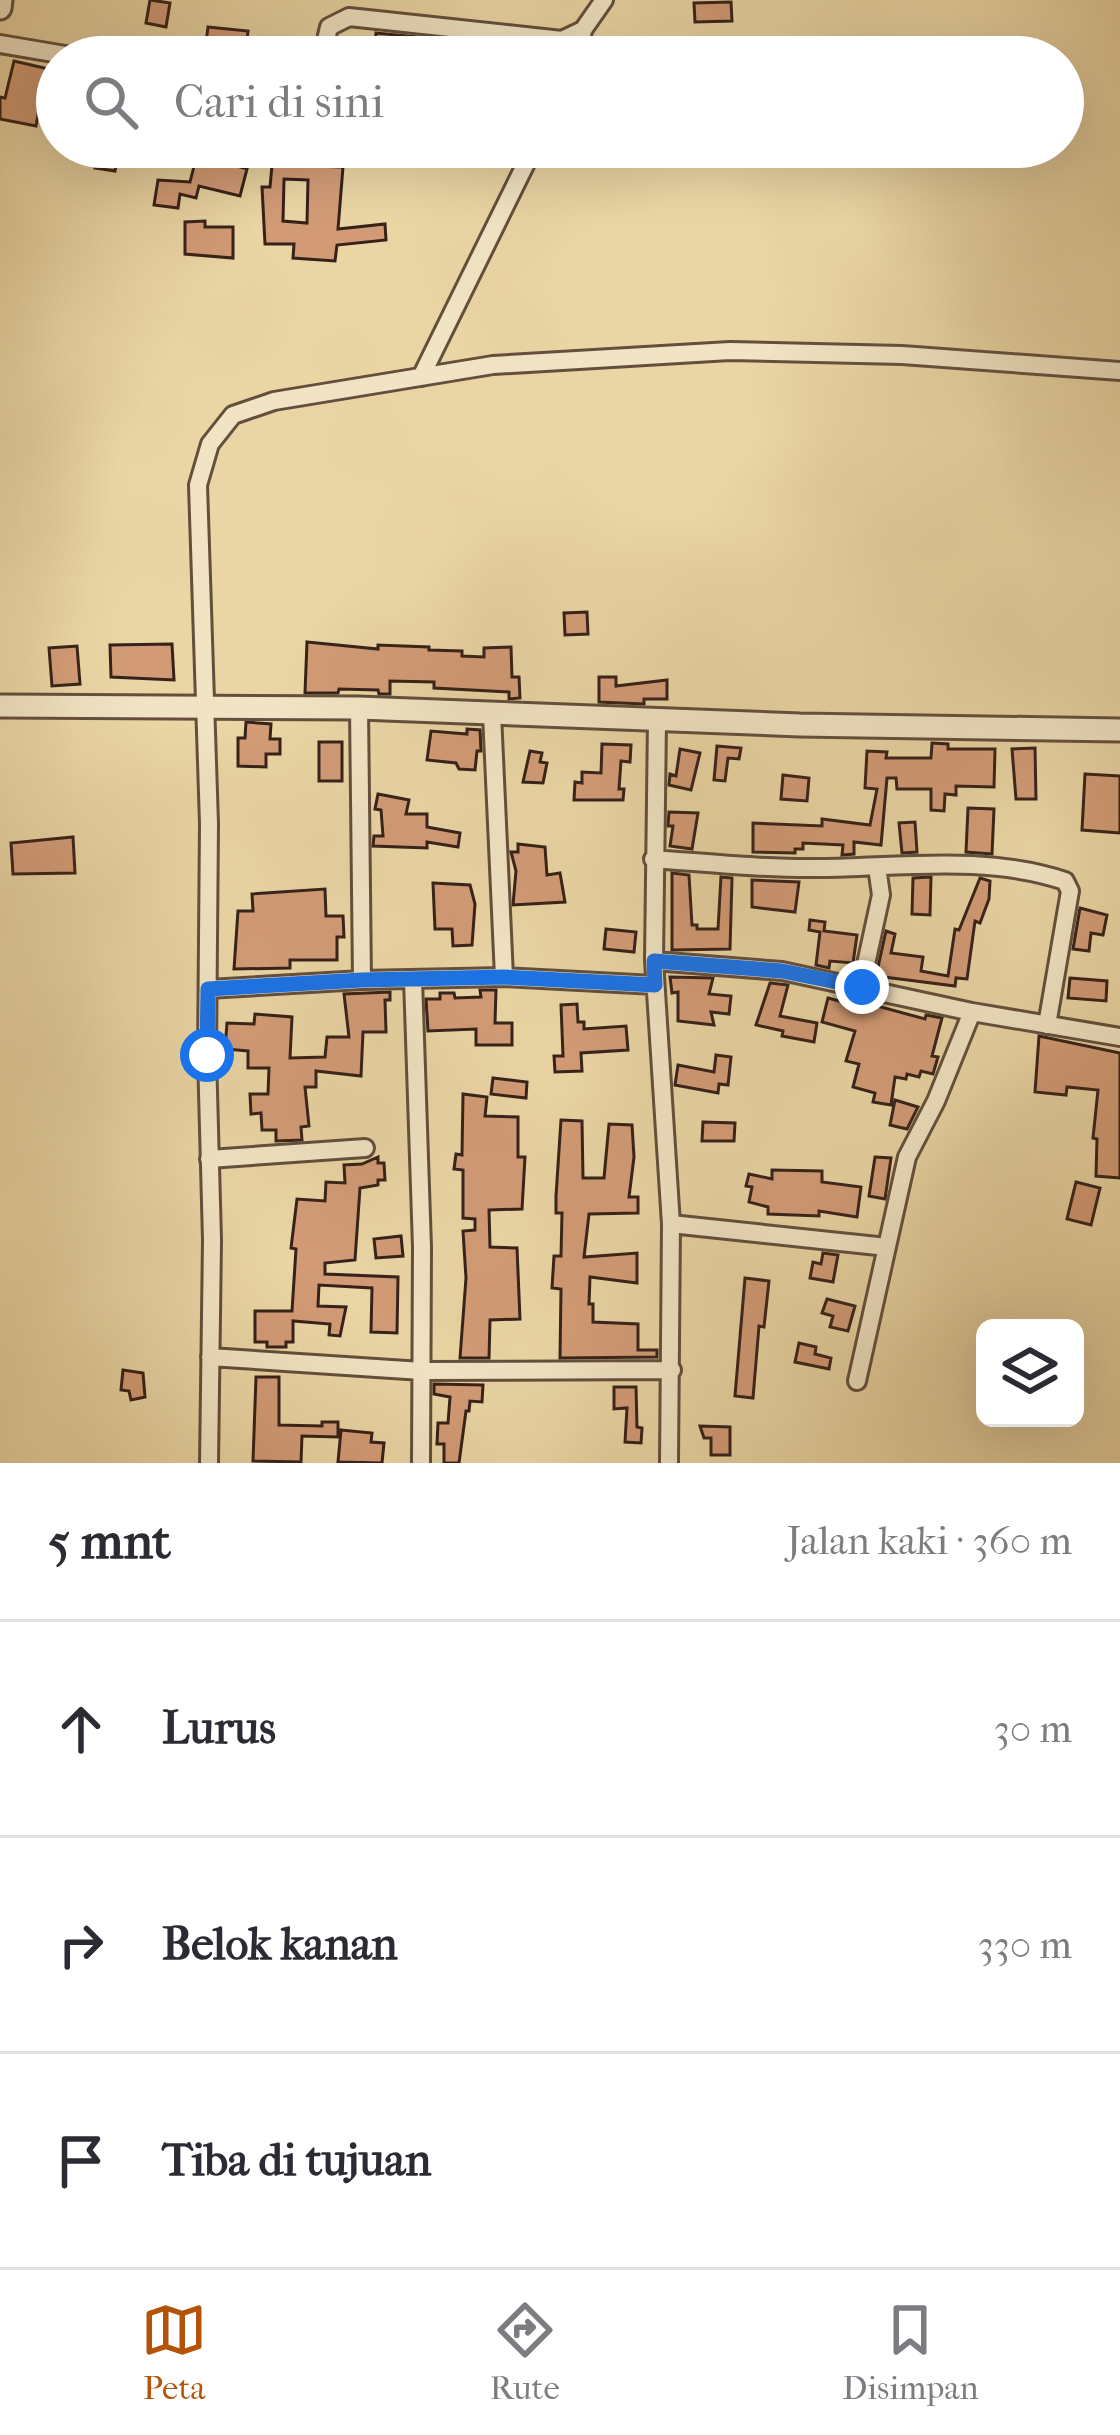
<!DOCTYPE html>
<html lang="id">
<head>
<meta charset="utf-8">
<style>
	:root { --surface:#fff; --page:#f7f7f7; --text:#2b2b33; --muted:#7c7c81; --line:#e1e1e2; --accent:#b45309 }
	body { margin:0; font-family:"IM FELL French Canon",serif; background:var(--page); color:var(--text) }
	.controls { position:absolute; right:36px; bottom:36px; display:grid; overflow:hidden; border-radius:18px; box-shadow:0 12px 48px #0002 }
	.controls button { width:108px; height:108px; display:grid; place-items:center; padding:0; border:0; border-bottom:3px solid var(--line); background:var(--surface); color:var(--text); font:60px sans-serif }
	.stop { position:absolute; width:36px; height:36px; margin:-27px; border:9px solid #1a73e8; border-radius:50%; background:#fff }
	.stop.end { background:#1a73e8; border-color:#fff; box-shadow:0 3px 12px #0008 }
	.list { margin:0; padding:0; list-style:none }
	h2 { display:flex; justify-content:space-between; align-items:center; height:156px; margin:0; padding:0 48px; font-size:51px }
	h2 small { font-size:39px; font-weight:400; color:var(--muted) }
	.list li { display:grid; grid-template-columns:78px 1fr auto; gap:36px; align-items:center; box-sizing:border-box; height:216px; padding:0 48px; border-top:3px solid var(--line) }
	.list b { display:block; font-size:45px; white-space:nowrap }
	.list em { font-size:39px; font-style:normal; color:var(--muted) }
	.icon { flex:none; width:66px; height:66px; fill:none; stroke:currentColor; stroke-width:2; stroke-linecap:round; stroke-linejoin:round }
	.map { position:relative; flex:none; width:1120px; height:1463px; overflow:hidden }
	.search { position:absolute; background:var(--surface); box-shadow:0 12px 48px #0002; left:36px; right:36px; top:36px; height:132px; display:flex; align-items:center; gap:30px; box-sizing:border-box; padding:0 42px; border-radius:66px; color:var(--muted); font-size:45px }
	.sheet { height:804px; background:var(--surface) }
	nav { display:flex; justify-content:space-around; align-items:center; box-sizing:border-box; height:168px; border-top:3px solid var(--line); background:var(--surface); font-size:33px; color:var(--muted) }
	nav a { display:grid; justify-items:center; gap:6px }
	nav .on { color:var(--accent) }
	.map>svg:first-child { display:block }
	.building { fill:#d29b76; stroke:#362219; stroke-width:3; fill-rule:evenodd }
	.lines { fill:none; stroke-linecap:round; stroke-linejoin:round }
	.minor-casing { stroke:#634f3c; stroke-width:22 }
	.tertiary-casing { stroke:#634f3c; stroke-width:27 }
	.minor { stroke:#f1e4c4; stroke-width:16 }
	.tertiary { stroke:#f1e4c4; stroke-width:21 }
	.route { stroke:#1a73e8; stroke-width:15 }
</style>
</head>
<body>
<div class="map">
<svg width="1120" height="1463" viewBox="0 0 1120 1463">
	<rect width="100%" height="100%" fill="#ead5a4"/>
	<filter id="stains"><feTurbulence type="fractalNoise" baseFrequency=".00167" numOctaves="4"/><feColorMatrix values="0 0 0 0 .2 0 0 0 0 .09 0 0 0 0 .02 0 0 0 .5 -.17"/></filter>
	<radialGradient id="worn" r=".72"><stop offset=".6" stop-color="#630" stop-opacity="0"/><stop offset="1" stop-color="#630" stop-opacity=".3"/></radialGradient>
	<path class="building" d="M 150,0 L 170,3 L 166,27 L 146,23 Z
		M 731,2 L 732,21 L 695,22 L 694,3 Z
		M 208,27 L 248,31 L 245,57 L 168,57 L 172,39 L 200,45 L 206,43 Z
		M 376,33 L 418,37 L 414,57 L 362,57 L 366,40 L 375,42 Z
		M 14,61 L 57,71 L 57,102 L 41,98 L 36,126 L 0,119 L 0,97 L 5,98 Z
		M 98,147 L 119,147 L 115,171 L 95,168 Z
		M 199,147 L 243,147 L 240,167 L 247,169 L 240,196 L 199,186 L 196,198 L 180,194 L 178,208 L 154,205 L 158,180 L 190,182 Z
		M 272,165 L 343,167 L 338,229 L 385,224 L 386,240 L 337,245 L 335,261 L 293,258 L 294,244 L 265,244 L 262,187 L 270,187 ZM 284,179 L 308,180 L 307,223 L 283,221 Z
		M 205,221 L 205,227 L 233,227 L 233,258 L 185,254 L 185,222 Z
		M 587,612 L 588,634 L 565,635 L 564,613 Z
		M 307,642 L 378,649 L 378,645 L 429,647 L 429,650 L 462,651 L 462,656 L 484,657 L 484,648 L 511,647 L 512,677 L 519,677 L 520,698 L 509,699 L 509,692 L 434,688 L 434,682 L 390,681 L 390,694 L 379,694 L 378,690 L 339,689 L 338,693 L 305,693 Z
		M 172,644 L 174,680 L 111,677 L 110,645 Z
		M 77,646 L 80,684 L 52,686 L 49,648 Z
		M 599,677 L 616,677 L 616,686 L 667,680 L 667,699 L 644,699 L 644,704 L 599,702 Z
		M 246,722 L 271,724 L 270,739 L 280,739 L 280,754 L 266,754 L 266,767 L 238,766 L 238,738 L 245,738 Z
		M 467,729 L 480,730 L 481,751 L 477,751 L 475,770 L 459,769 L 456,763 L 427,760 L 431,731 L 467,734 Z
		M 319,742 L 342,742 L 342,781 L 319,781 Z
		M 932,743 L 948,744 L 948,749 L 995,749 L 994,787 L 956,786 L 956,795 L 945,794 L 944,811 L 931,810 L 931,789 L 897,789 L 896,778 L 887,778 L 881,845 L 854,842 L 854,854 L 842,855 L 843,845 L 803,843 L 803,849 L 795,849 L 795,853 L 753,852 L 753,823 L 822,826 L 822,819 L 870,825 L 877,789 L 865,788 L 867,751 L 887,752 L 886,758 L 931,758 Z
		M 602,744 L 631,745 L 630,762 L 621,761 L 619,789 L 624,789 L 623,800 L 574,800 L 575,782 L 582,783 L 582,772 L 601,773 Z
		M 717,746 L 741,748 L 739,759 L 728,758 L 725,781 L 714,780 Z
		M 1035,748 L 1036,799 L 1016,799 L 1012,749 Z
		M 680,749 L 700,753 L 691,790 L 669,785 L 670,774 L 676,776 Z
		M 530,751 L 542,753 L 540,762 L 547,763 L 543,783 L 523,782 Z
		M 1085,774 L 1120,776 L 1120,833 L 1082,830 Z
		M 783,775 L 809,778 L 807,801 L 781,799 Z
		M 378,794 L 409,800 L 406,814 L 427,814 L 427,827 L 460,833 L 458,847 L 427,842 L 427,848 L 373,846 L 374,836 L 383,836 L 381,810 L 375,809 Z
		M 968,808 L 994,809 L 992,854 L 966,852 Z
		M 669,812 L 698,813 L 692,849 L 670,846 L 673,826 L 668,826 Z
		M 915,822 L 917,852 L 902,853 L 899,823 Z
		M 73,837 L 75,873 L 13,874 L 11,843 Z
		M 518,844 L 545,847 L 547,875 L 560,873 L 565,902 L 513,905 L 516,871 L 511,852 L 518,852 Z
		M 672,873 L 689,875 L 692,925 L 697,925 L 697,929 L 718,929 L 721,877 L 732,878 L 730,949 L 672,950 Z
		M 931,877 L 930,915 L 912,914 L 913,878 Z
		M 980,878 L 990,881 L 989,899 L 980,923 L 975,921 L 967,979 L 956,978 L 955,986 L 876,976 L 886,931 L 895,934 L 891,953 L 923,957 L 921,971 L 948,976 L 955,929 L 959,930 Z
		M 752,880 L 799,882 L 795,912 L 752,907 Z
		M 433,883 L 470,885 L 475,904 L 472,945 L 453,946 L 452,929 L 435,929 Z
		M 325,889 L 326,916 L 343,916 L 344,937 L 337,937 L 337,960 L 290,960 L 290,968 L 234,969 L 238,911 L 253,911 L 252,894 Z
		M 1080,908 L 1107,915 L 1103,935 L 1091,933 L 1089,951 L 1073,949 Z
		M 810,920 L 825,922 L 824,931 L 857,935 L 853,963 L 830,961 L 829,968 L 816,965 L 820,932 L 809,930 Z
		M 606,929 L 636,932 L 634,952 L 604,949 Z
		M 670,977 L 713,978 L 709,994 L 731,996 L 729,1014 L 711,1012 L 714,1025 L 678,1021 L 678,992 L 672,993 Z
		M 1070,978 L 1107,981 L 1106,1001 L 1068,998 Z
		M 770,983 L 788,985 L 780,1016 L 817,1023 L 814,1042 L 782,1036 L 783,1031 L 756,1025 Z
		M 480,990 L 496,990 L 495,1023 L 512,1023 L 512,1045 L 476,1045 L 476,1029 L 428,1031 L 426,999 L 440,999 L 440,993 L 454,993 L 455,998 L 481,997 Z
		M 390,992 L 390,1000 L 385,1000 L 386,1032 L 363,1032 L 361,1076 L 316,1071 L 316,1087 L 305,1087 L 309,1126 L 301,1127 L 302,1140 L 276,1141 L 276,1130 L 262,1130 L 261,1113 L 251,1114 L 250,1094 L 268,1094 L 269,1068 L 248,1068 L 248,1051 L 225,1049 L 227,1023 L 254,1024 L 255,1014 L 292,1017 L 290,1058 L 325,1057 L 327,1037 L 349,1037 L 344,994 Z
		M 828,998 L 862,1007 L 863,1002 L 925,1019 L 926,1015 L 942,1018 L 932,1056 L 938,1057 L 933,1074 L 921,1071 L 919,1077 L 907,1074 L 906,1079 L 895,1077 L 891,1105 L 873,1102 L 875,1093 L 853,1087 L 859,1064 L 846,1061 L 855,1031 L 822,1022 Z
		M 577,1004 L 578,1022 L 584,1022 L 584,1029 L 626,1026 L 628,1050 L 581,1053 L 582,1071 L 555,1072 L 554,1056 L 563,1056 L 561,1005 Z
		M 1039,1036 L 1120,1053 L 1120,1178 L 1096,1176 L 1097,1139 L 1093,1138 L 1098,1090 L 1067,1087 L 1066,1095 L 1035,1092 Z
		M 716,1055 L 731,1057 L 728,1085 L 719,1084 L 718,1093 L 675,1085 L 678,1065 L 714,1072 Z
		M 493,1078 L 527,1082 L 526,1098 L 491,1094 Z
		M 463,1094 L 487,1097 L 485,1116 L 518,1117 L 518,1157 L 525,1157 L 522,1209 L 489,1210 L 490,1247 L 517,1248 L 520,1319 L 490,1320 L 489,1358 L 460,1358 L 466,1278 L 463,1231 L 475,1230 L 475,1219 L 463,1218 L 463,1170 L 454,1169 L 456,1154 L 462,1155 Z
		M 895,1100 L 918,1107 L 907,1129 L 890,1125 Z
		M 561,1120 L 582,1121 L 583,1178 L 604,1178 L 609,1124 L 632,1125 L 634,1157 L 629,1197 L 638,1197 L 638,1213 L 589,1214 L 584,1257 L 637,1253 L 637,1283 L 590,1277 L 589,1304 L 593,1304 L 593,1322 L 638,1324 L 638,1350 L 657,1350 L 657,1357 L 560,1358 L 561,1289 L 552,1288 L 554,1256 L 561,1256 L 562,1213 L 556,1213 L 556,1196 Z
		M 703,1122 L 735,1123 L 734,1141 L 702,1141 Z
		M 378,1157 L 378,1163 L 384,1163 L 385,1180 L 378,1180 L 378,1185 L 360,1188 L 355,1260 L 325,1263 L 325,1274 L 398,1277 L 397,1333 L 371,1332 L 372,1288 L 319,1285 L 318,1306 L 346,1307 L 340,1336 L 329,1335 L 330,1324 L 293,1321 L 293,1342 L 286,1342 L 286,1347 L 267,1347 L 267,1342 L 255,1342 L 255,1311 L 292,1311 L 296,1249 L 291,1248 L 297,1199 L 325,1201 L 326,1182 L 345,1183 L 344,1165 L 362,1164 Z
		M 875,1157 L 891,1158 L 885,1199 L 869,1196 Z
		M 772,1170 L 822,1171 L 822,1182 L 861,1187 L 857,1217 L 819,1211 L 819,1216 L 768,1214 L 768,1207 L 749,1202 L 752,1187 L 746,1186 L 749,1174 L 772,1179 Z
		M 1076,1182 L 1100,1188 L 1091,1225 L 1067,1219 Z
		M 401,1236 L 403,1256 L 376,1258 L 374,1239 Z
		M 823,1253 L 838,1255 L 833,1282 L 810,1278 L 813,1262 L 821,1264 Z
		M 745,1278 L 769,1281 L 764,1327 L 759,1326 L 753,1398 L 735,1396 Z
		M 827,1299 L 855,1306 L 848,1331 L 830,1327 L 833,1316 L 822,1313 Z
		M 799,1343 L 816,1347 L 815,1354 L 831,1358 L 829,1369 L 795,1362 Z
		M 123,1370 L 143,1373 L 145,1397 L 131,1400 L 129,1391 L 121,1390 Z
		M 256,1377 L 279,1377 L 279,1425 L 322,1426 L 322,1422 L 338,1422 L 338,1437 L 302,1436 L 301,1462 L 253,1461 Z
		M 434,1384 L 483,1385 L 482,1402 L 470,1401 L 469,1411 L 466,1411 L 459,1463 L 444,1463 L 444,1444 L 437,1444 L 438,1423 L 448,1423 L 450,1397 L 434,1394 Z
		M 614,1387 L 636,1387 L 637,1427 L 642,1428 L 641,1443 L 625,1442 L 627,1408 L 614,1409 Z
		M 700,1426 L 730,1427 L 730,1455 L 711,1455 L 711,1438 L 704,1438 Z
		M 341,1430 L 372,1433 L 371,1442 L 384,1443 L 382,1463 L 338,1462 Z"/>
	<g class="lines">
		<g class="minor-casing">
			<path id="minor" d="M 0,44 L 77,57
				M 322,57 L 329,27 L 349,17 L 562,40 L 583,30 L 604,0
				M 578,57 L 583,30
				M 421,377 L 534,147
				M 359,708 L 362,980
				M 492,714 L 504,977
				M 657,720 L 654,961 L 671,1224 L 669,1463
				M 653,859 C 709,863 766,869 822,868 C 902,867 988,855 1065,881 L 1070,891 L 1047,1025
				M 654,961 L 782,971 L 972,1012 L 1120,1037
				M 413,979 L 422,1247 L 421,1463
				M 861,987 L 881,895 L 877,867
				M 208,989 L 362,980 L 504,977 L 655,985
				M 209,1159 L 365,1148
				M 671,1224 L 887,1247
				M 210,1357 L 422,1371 L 672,1370
				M 857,1381 L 907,1157 L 936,1101 L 972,1012
				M 209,1463 L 212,1240 L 207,1055 L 209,824 L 198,485 L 210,444 L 233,415 L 274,401 L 493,365 L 730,351 L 902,355 L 1120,371"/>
		</g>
		<g class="tertiary-casing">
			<path id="tertiary" d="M 0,8 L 1,0
				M 0,706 L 359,708 L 800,725 L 1120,730"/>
		</g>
		<use href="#minor" class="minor"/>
		<use href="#tertiary" class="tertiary"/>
	</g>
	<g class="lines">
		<path class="route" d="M 207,1055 L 208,989 L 362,980 L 504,977 L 655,985 L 654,961 L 782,971 L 862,987"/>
	</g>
	<rect width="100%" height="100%" filter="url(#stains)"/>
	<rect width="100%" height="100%" fill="url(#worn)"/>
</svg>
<div class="controls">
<button><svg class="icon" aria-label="layers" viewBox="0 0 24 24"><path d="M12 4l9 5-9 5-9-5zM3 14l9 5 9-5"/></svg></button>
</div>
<div class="stop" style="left:207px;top:1055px"></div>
<div class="stop end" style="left:862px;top:987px"></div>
<div class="search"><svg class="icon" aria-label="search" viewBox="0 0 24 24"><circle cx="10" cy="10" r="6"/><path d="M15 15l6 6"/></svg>Cari di sini</div>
</div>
<section class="sheet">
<h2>5 mnt<small>Jalan kaki · 360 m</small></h2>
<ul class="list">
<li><svg class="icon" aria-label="ahead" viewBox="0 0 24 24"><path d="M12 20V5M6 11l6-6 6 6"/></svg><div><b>Lurus</b></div><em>30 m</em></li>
<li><svg class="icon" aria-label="right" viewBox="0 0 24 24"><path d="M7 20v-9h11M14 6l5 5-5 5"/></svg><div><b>Belok kanan</b></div><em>330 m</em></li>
<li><svg class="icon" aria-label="arrive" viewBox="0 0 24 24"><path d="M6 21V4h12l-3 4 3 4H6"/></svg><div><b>Tiba di tujuan</b></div></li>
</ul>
</section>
<nav>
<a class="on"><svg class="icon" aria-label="map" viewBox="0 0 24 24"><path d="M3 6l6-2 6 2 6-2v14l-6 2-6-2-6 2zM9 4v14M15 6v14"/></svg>Peta</a>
<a><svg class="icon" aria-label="directions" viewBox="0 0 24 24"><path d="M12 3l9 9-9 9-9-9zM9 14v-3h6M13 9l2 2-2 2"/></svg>Rute</a>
<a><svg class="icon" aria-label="saved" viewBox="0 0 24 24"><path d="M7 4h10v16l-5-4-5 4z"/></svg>Disimpan</a>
</nav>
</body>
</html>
